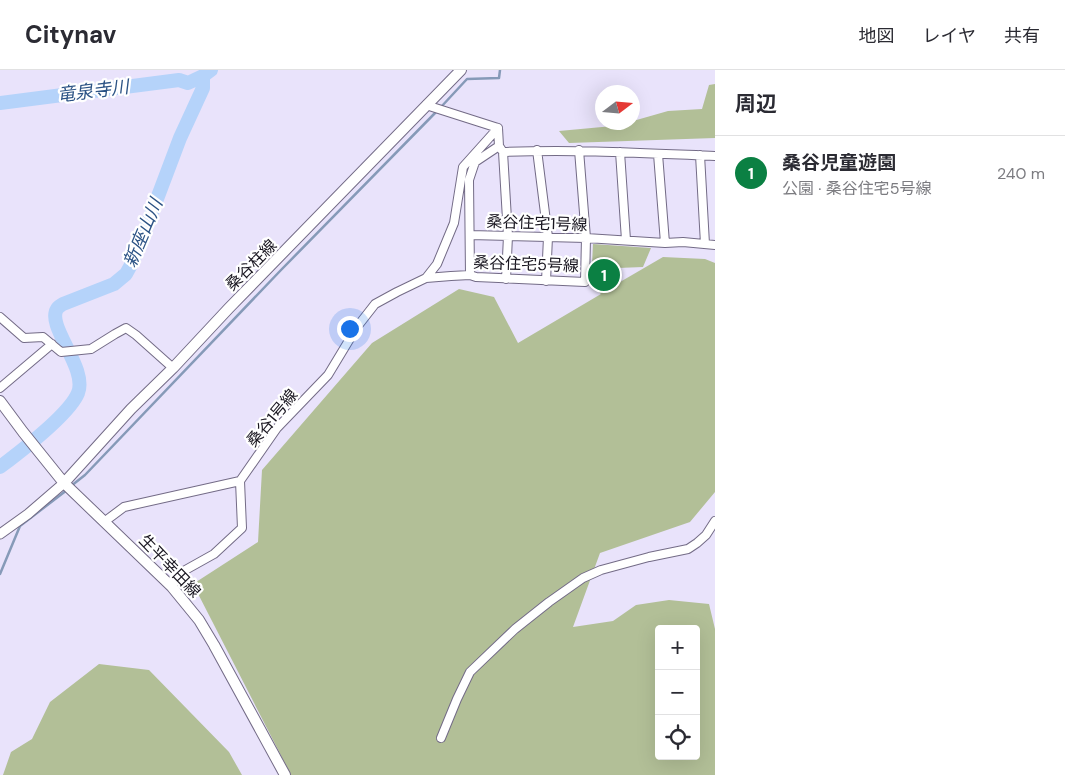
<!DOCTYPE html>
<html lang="ja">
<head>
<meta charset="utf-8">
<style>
	:root { --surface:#fff; --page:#f7f7f7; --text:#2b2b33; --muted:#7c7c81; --line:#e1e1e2; --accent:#0b8043 }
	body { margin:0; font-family:"DM Sans","Noto Sans JP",sans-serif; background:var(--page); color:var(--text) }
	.controls { position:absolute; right:15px; bottom:15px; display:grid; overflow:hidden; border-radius:5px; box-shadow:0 5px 20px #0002 }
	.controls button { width:45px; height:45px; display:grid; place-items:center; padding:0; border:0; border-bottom:1px solid var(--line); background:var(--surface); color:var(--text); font:25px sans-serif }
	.compass { position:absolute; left:595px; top:15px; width:45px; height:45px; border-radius:50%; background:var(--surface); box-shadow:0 5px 20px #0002; rotate:74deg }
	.you { position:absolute; left:349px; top:258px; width:18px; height:18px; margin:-12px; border:4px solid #fff; border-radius:50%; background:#1a73e8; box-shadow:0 0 0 8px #1a73e833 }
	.badge { display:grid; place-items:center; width:32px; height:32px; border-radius:50%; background:var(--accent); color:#fff; font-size:16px; font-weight:700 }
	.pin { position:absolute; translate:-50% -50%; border:2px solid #fff; box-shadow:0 1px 5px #0006 }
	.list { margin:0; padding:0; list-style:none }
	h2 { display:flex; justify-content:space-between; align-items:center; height:65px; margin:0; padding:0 20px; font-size:21px }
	h2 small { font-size:16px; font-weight:400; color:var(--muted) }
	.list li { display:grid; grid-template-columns:32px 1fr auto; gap:15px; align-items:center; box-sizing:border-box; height:75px; padding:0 20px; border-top:1px solid var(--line) }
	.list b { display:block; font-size:19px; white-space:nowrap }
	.list p { margin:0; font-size:16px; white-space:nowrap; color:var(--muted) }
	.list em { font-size:16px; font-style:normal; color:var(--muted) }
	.icon { flex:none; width:28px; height:28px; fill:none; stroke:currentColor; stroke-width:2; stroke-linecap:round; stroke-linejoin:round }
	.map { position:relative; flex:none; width:715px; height:705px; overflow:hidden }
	header { display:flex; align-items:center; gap:30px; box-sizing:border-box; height:70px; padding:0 25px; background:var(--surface); border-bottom:1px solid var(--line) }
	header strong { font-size:24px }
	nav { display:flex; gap:28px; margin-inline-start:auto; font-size:18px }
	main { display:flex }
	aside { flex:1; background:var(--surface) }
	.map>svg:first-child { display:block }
	.green { fill:#b2bf97; fill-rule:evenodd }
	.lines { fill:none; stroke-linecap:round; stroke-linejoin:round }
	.stream { stroke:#869ab8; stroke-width:2.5 }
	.river { stroke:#b5d3fa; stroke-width:14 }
	.minor-casing { stroke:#736b86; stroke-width:10 }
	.tertiary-casing { stroke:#736b86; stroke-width:11 }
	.secondary-casing { stroke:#736b86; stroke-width:12 }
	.minor { stroke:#fff; stroke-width:8 }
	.tertiary { stroke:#fff; stroke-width:9 }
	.secondary { stroke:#fff; stroke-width:10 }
	.labels { text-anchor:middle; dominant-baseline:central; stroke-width:4.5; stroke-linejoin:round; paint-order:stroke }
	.street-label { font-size:16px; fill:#18151f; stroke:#fff }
	.water-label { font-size:18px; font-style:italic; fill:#2c5385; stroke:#fff }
</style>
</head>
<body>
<header>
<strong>Citynav</strong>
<nav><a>地図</a><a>レイヤ</a><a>共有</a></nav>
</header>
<main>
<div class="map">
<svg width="715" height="705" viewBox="0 0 715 705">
	<rect width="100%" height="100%" fill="#e9e3fb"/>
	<path class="green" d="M 715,14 L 715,68 L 569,73 L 559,61 L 613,56 L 627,53 L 632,52 L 633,51 L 668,41 L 702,39 L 709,15 Z
		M 593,174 L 651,178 L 643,197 L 618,198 L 616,213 L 608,219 L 663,187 L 705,189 L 715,193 L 715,422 L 690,452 L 600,483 L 573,557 L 613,551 L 636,535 L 669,530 L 709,534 L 715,559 L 715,705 L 291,705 L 193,514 L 258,472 L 262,400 L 372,273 L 459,219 L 494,227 L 518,273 L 601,224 L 591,215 ZM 659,559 L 696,559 L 696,686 L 659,686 Z
		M 99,594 L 149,600 L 229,682 L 242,705 L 3,705 L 11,682 L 32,669 L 50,632 Z"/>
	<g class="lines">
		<path class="stream" d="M 441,37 L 467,9 L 499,8 L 500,0
			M 71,416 L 85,405 L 281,200 L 437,41
			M 0,504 L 20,456 L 67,420"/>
		<path class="river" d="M 0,33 L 179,10 L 188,13 L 203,6 L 211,0
			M 0,397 C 20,382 69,345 78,323 C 88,298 46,256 57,239 C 57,238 61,235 63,234 L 114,214 L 126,204 L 132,193 L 143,166 L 180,68 L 203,18 L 203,6"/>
		<g class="minor-casing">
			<path id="minor" d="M 426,35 L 498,58
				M 498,58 L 499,76
				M 499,76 L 503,82 C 574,79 644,83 715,86
				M 537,80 L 548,167 L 546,211
				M 503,82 L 508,166 L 506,209
				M 620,82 L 626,170
				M 658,84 L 665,173
				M 700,85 L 705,174
				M 470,165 L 586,168 L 665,173 L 683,172 L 715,175
				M 470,205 L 469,110 L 475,92 L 499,76
				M 426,208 L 437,194 L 454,153 L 463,97 L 498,58
				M 0,247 L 24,268 L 43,267 L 61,282 L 91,279 L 115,264 L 126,258 L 136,265 L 173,298
				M 0,318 L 52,274
				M 104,452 L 124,437 L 240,411 L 277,358 L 328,305 L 357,257 L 375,234 L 397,222 L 426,208 L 451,206 L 470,205 L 476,207 L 585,212 L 586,168 L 579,80
				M 172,517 L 180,503 L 214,484 L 242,458 L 240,411
				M 441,668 L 457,629 L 470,602 L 515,559 L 549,532 L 583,508 L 601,500 L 649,487 L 688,479 L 697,473 L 706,465 L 715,451"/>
		</g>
		<g class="tertiary-casing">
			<path id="tertiary" d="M 0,464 L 28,444 L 64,413"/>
		</g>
		<g class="secondary-casing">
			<path id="secondary" d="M 0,331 L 23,362 L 64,413 L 172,517 L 199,550 L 214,575 L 285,705
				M 64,413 L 131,339 L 173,298 L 229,238 L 461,0"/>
		</g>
		<use href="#minor" class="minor"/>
		<use href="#tertiary" class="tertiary"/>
		<use href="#secondary" class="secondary"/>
	</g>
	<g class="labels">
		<g class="street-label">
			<text transform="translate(537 153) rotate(2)">桑谷住宅1号線</text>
			<text transform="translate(526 194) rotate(2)">桑谷住宅5号線</text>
			<text transform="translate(251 195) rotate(-45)">桑谷柱線</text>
			<text transform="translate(272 348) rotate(-50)">桑谷1号線</text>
			<text transform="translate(170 496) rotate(46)">生平幸田線</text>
		</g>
		<g class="water-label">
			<text transform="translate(93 21) rotate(-7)">竜泉寺川</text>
			<text transform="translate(143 163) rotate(-67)">新座山川</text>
		</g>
	</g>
</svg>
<div class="controls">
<button>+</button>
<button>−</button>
<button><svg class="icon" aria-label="locate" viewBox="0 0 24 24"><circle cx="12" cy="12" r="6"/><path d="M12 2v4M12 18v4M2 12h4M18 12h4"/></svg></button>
</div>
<svg class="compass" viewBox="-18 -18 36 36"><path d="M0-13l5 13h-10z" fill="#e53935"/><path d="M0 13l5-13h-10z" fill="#7c7c81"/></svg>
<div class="you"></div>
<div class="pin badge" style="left:604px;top:205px">1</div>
</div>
<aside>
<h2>周辺<small></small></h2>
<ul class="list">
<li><span class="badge">1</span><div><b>桑谷児童遊園</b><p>公園 · 桑谷住宅5号線</p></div><em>240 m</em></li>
</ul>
</aside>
</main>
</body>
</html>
